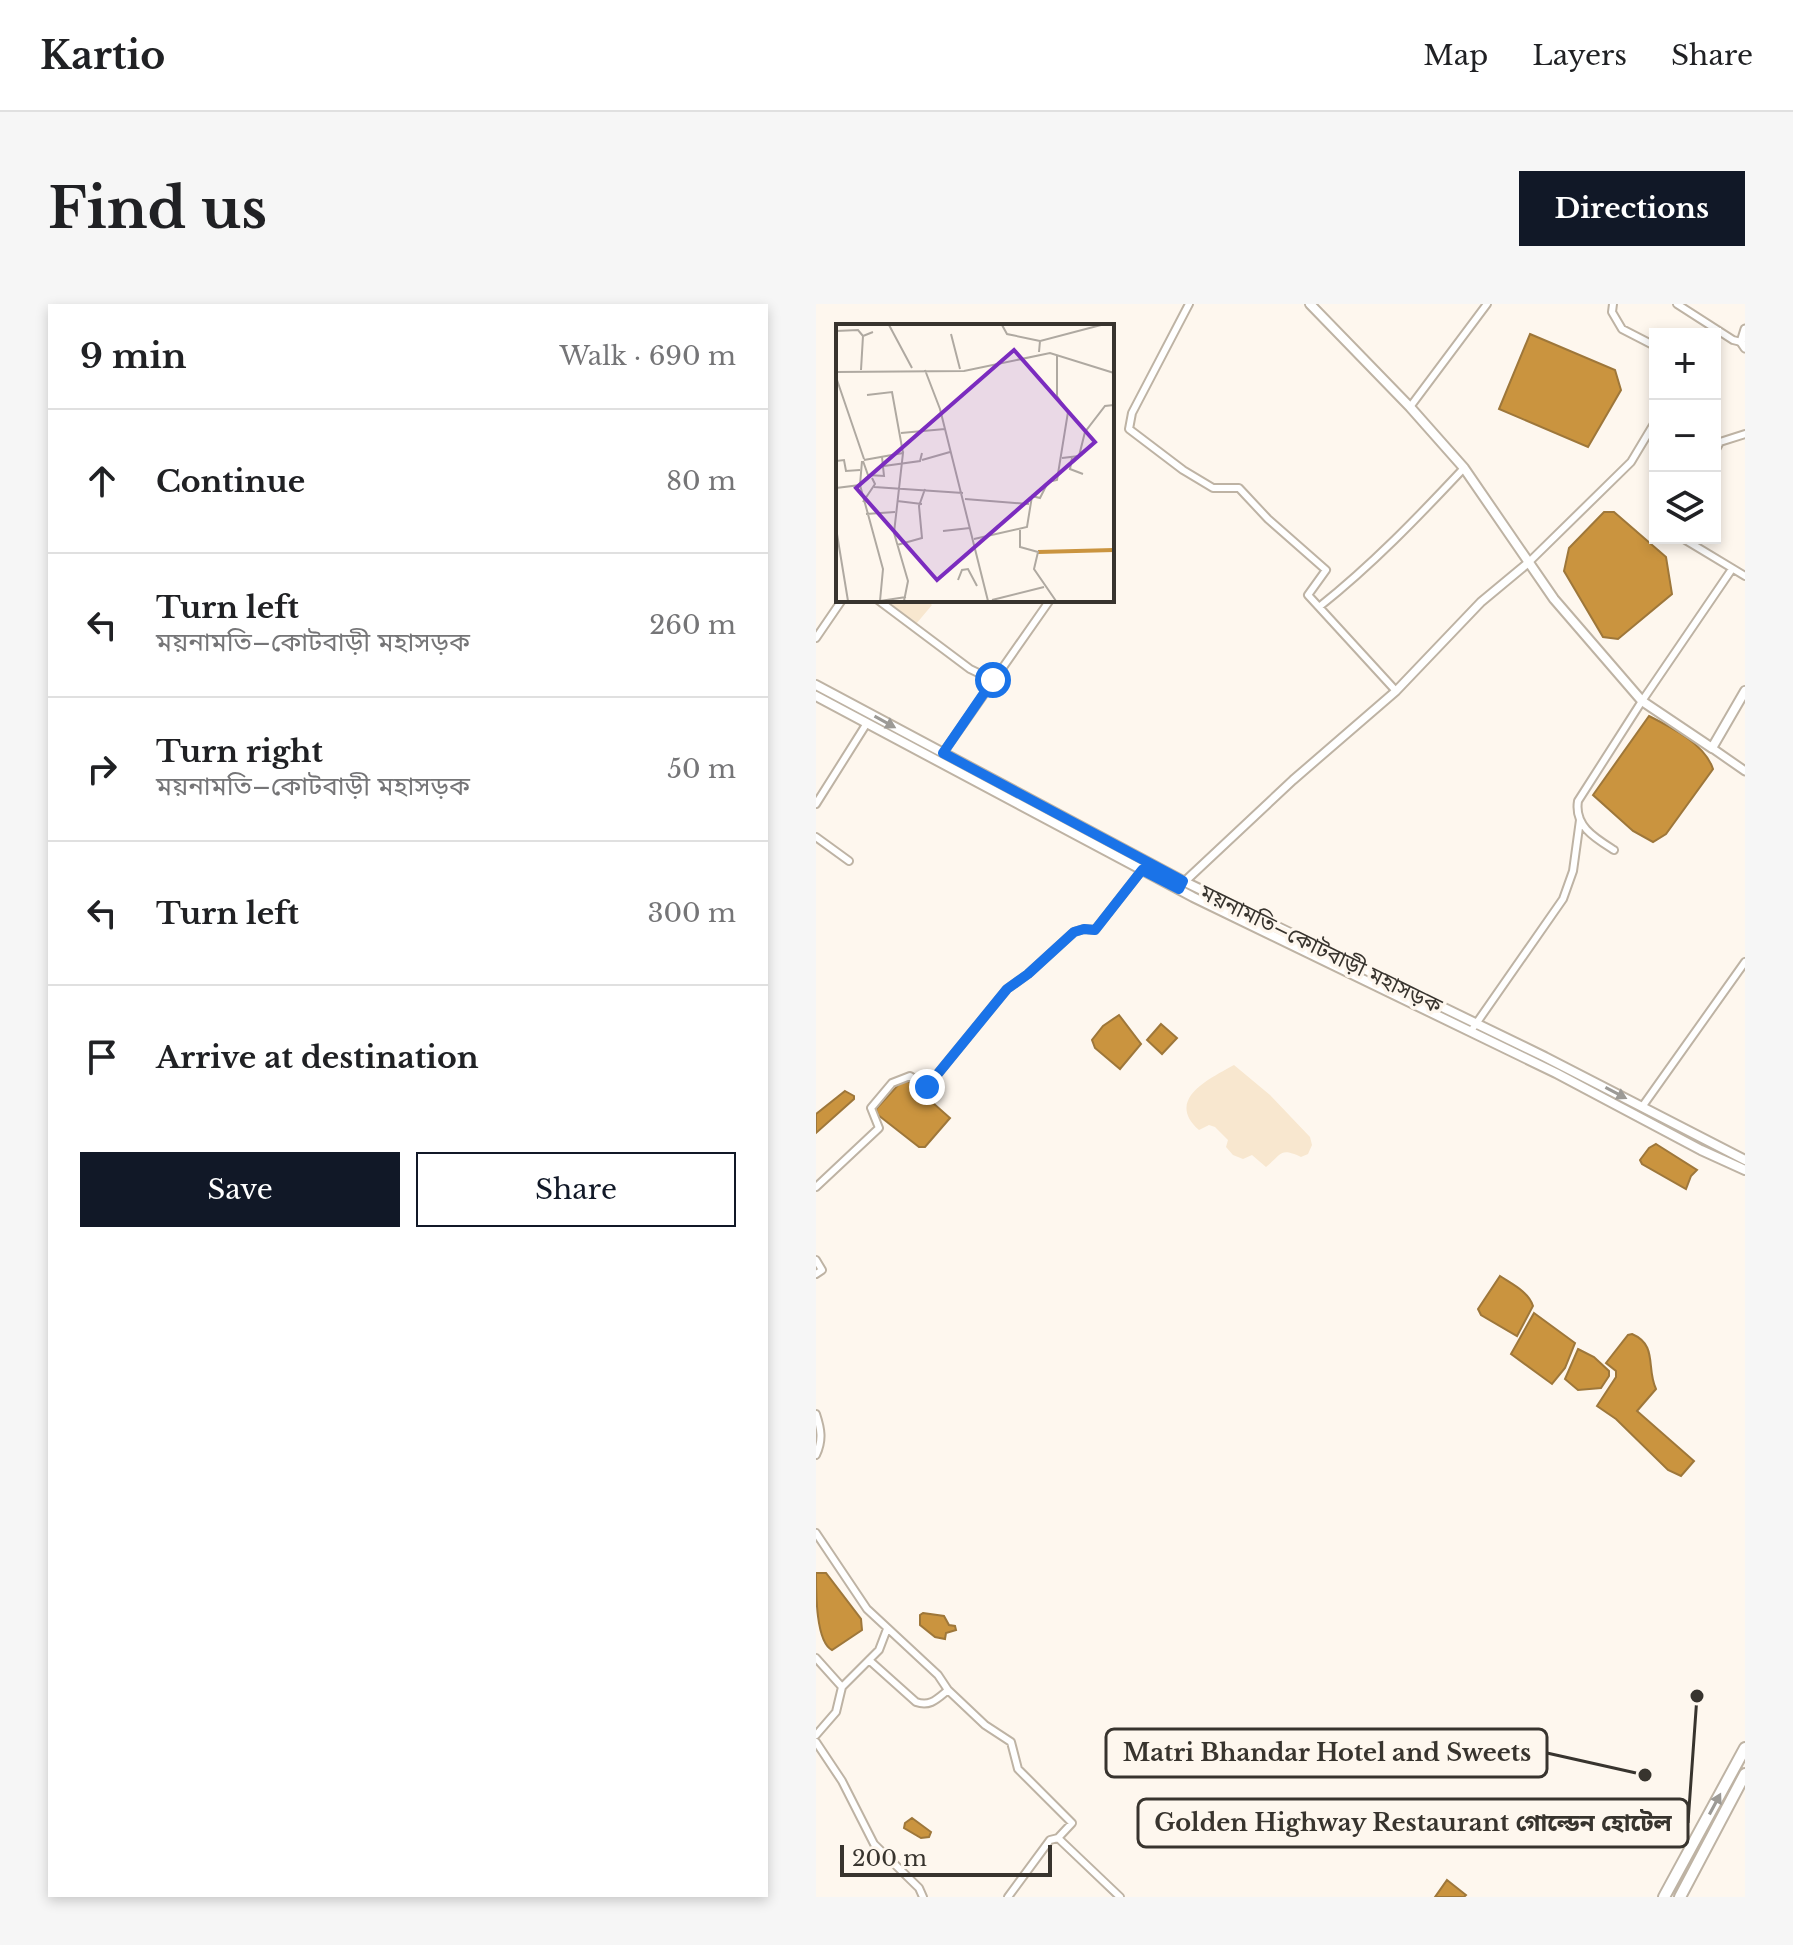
<!DOCTYPE html>
<html lang="en">
<head>
<meta charset="utf-8">
<style>
	:root { --surface:#fff; --page:#f6f6f6; --text:#202124; --muted:#757577; --line:#e0e0e0; --accent:#111827 }
	body { margin:0; font-family:"Libre Baskerville","Noto Sans Bengali",serif; background:var(--page); color:var(--text) }
	.controls { position:absolute; right:24px; top:24px; display:grid; overflow:hidden; border-radius:0px; box-shadow:0 4px 12px #0003 }
	.controls button { width:72px; height:72px; display:grid; place-items:center; padding:0; border:0; border-bottom:2px solid var(--line); background:var(--surface); color:var(--text); font:40px sans-serif }
	.scale { position:absolute; left:24px; bottom:20px; width:212px; box-sizing:border-box; padding-left:8px; border:4px solid #38342e; border-top:0; font-size:22px; line-height:28px; white-space:nowrap; color:#38342e; -webkit-text-stroke:6px #fef7ee; paint-order:stroke }
	.stop { position:absolute; width:24px; height:24px; margin:-18px; border:6px solid #1a73e8; border-radius:50%; background:#fff }
	.stop.end { background:#1a73e8; border-color:#fff; box-shadow:0 2px 8px #0008 }
	.list { margin:0; padding:0; list-style:none }
	h2 { display:flex; justify-content:space-between; align-items:center; height:104px; margin:0; padding:0 32px; font-size:34px }
	h2 small { font-size:26px; font-weight:400; color:var(--muted) }
	.list li { display:grid; grid-template-columns:52px 1fr auto; gap:24px; align-items:center; box-sizing:border-box; height:144px; padding:0 32px; border-top:2px solid var(--line) }
	.list b { display:block; font-size:30px; white-space:nowrap }
	.list p { margin:0; font-size:26px; white-space:nowrap; color:var(--muted) }
	.list em { font-size:26px; font-style:normal; color:var(--muted) }
	.actions { display:flex; gap:16px; padding:24px 32px }
	.actions a { flex:1; padding:18px 0; border:2px solid var(--accent); border-radius:0px; text-align:center; font-size:28px; color:var(--accent) }
	.actions .main { background:var(--accent); color:#fff }
	.icon { flex:none; width:44px; height:44px; fill:none; stroke:currentColor; stroke-width:2; stroke-linecap:round; stroke-linejoin:round }
	.map { position:relative; flex:none; width:929px; height:1593px; overflow:hidden; border-radius:0px }
	header { display:flex; align-items:center; gap:48px; box-sizing:border-box; height:112px; padding:0 40px; background:var(--surface); border-bottom:2px solid var(--line) }
	header strong { font-size:38px }
	nav { display:flex; gap:44px; margin-inline-start:auto; font-size:28px }
	.intro { display:flex; align-items:center; justify-content:space-between; box-sizing:border-box; height:192px; padding:0 48px }
	h1 { margin:0; font-size:56px }
	.button { padding:20px 36px; border-radius:0px; background:var(--accent); color:#fff; font-size:28px; font-weight:700 }
	main { display:flex; gap:48px; padding:0 48px }
	aside { flex:1; background:var(--surface); border-radius:0px; box-shadow:0 4px 12px #0003 }
	.map>svg:first-child { display:block }
	.green { fill:#f8e7cf }
	.water { fill:#ca943f; stroke:#9e773a; stroke-width:2 }
	.lines { fill:none; stroke-linecap:round; stroke-linejoin:round }
	.minor-casing { stroke:#beb3a4; stroke-width:10 }
	.tertiary-casing { stroke:#beb3a4; stroke-width:11 }
	.secondary-casing { stroke:#beb3a4; stroke-width:12 }
	.trunk-casing { stroke:#beb3a4; stroke-width:14 }
	.minor { stroke:#fff; stroke-width:6 }
	.tertiary { stroke:#fff; stroke-width:7 }
	.secondary { stroke:#fff; stroke-width:8 }
	.trunk { stroke:#fff; stroke-width:10 }
	.oneway { fill:#9c9a96 }
	.route { stroke:#1a73e8; stroke-width:10 }
	.labels { text-anchor:middle; dominant-baseline:central; stroke-width:7; stroke-linejoin:round; paint-order:stroke }
	.street-label { font-size:22px; fill:#38342e; stroke:#fef7ee }
	.inset-river { fill:none; stroke:#ca943f; stroke-width:4 }
	.inset-road { fill:none; stroke:#afa9a1; stroke-width:2 }
	.view { fill:#7b2cbf; fill-opacity:0.15; stroke:#7b2cbf; stroke-width:4 }
	.inset-edge { fill:none; stroke:#38342e; stroke-width:4 }
	.leader { fill:none; stroke:#38342e; stroke-width:3 }
	.callout-dot { fill:#38342e; stroke:#fef7ee; stroke-width:3 }
	.callout { fill:#fef7ee; stroke:#38342e; stroke-width:3 }
	.callout-label { font-size:24px; text-anchor:middle; font-weight:bold; fill:#38342e }
</style>
</head>
<body>
<header>
<strong>Kartio</strong>
<nav><a>Map</a><a>Layers</a><a>Share</a></nav>
</header>
<div class="intro"><h1>Find us</h1><a class="button">Directions</a></div>
<main>
<aside>
<h2>9 min<small>Walk · 690 m</small></h2>
<ul class="list">
<li><svg class="icon" aria-label="ahead" viewBox="0 0 24 24"><path d="M12 20V5M6 11l6-6 6 6"/></svg><div><b>Continue</b></div><em>80 m</em></li>
<li><svg class="icon" aria-label="left" viewBox="0 0 24 24"><path d="M17 20v-9H6M10 6l-5 5 5 5"/></svg><div><b>Turn left</b><p>ময়নামতি–কোটবাড়ী মহাসড়ক</p></div><em>260 m</em></li>
<li><svg class="icon" aria-label="right" viewBox="0 0 24 24"><path d="M7 20v-9h11M14 6l5 5-5 5"/></svg><div><b>Turn right</b><p>ময়নামতি–কোটবাড়ী মহাসড়ক</p></div><em>50 m</em></li>
<li><svg class="icon" aria-label="left" viewBox="0 0 24 24"><path d="M17 20v-9H6M10 6l-5 5 5 5"/></svg><div><b>Turn left</b></div><em>300 m</em></li>
<li><svg class="icon" aria-label="arrive" viewBox="0 0 24 24"><path d="M6 21V4h12l-3 4 3 4H6"/></svg><div><b>Arrive at destination</b></div></li>
</ul>
<div class="actions"><a class="main">Save</a><a>Share</a></div>
</aside>
<div class="map">
<svg width="929" height="1593" viewBox="0 0 929 1593">
	<rect width="100%" height="100%" fill="#fef7ee"/>
	<path class="green" d="M 71,296 L 111,296 L 116,301 L 100,320 Z
		M 418,761 L 454,791 L 494,833 L 496,841 L 492,850 L 485,853 C 464,843 466,850 450,863 L 436,851 L 427,855 L 417,851 L 410,843 L 412,836 L 399,823 L 393,821 L 383,826 C 348,795 395,774 418,761 Z"/>
	<path class="water" d="M 714,30 L 799,66 L 805,86 L 772,143 L 683,105 Z
		M 788,208 L 798,208 L 850,253 L 856,290 L 802,335 L 787,333 L 748,267 L 753,244 Z
		M 833,412 C 855,423 889,440 897,465 L 850,530 L 837,538 L 817,527 L 777,491 Z
		M 303,711 L 325,740 L 304,765 L 279,744 L 276,736 L 287,722 Z
		M 345,720 L 361,734 L 346,750 L 331,736 Z
		M 91,776 L 134,814 L 109,843 L 103,843 L 62,811 L 60,805 L 84,779 Z
		M 29,787 L 38,792 L 38,795 L 0,829 L 0,810 Z
		M 840,840 L 881,866 L 875,872 L 870,885 L 826,860 L 824,856 L 833,844 Z
		M 684,972 C 696,980 713,988 717,1002 L 701,1032 L 665,1011 L 662,1005 Z
		M 718,1009 L 759,1039 L 749,1064 L 736,1080 L 695,1050 Z
		M 816,1030 C 842,1041 830,1064 840,1085 L 821,1107 L 878,1157 L 865,1172 L 852,1166 L 800,1115 L 781,1102 L 800,1073 L 800,1067 L 790,1059 L 812,1031 Z
		M 762,1045 L 778,1053 L 793,1067 L 793,1072 L 785,1084 L 762,1086 L 749,1075 Z
		M 0,1269 L 10,1269 L 45,1315 L 46,1326 L 16,1346 C 0,1338 0,1290 0,1269 Z
		M 107,1309 L 128,1312 L 133,1321 L 139,1322 L 140,1326 L 130,1329 L 129,1335 L 119,1333 L 104,1321 L 104,1311 Z
		M 96,1514 L 115,1528 L 113,1533 L 105,1534 L 88,1524 L 89,1519 Z
		M 631,1576 L 650,1591 L 648,1593 L 619,1593 Z"/>
	<g class="lines">
		<g class="minor-casing">
			<path id="minor" d="M 373,0 L 316,109 L 313,125 L 367,166 L 397,184 L 423,184 L 452,215 L 510,266 L 492,291 L 580,387
				M 797,0 L 796,8 L 806,25 L 839,42
				M 861,0 L 917,36 L 925,38
				M 594,103 L 671,0
				M 899,147 L 904,138 L 929,130
				M 866,234 L 929,272
				M 712,259 L 815,158 L 839,118
				M 62,296 L 154,365 L 177,376
				M 503,303 C 556,261 602,213 648,164
				M 0,334 L 26,296
				M 127,449 L 234,296
				M 0,500 L 51,419
				M 0,533 L 33,557
				M 798,546 C 779,534 758,522 762,497 L 826,397 L 916,265
				M 655,727 L 747,595 L 757,567 L 764,516
				M 826,803 L 929,658
				M 0,883 L 63,824 L 55,804 L 76,779 L 94,772 L 111,783 L 191,685 L 212,670 L 258,628 L 268,625 L 279,626 L 326,566
				M 0,956 L 6,966 L 0,970
				M 0,1110 C 5,1125 7,1136 0,1151
				M 0,1229 L 51,1305 L 122,1371 L 132,1386 L 169,1421 L 195,1438 L 202,1465 L 256,1519 L 242,1534 L 304,1593
				M 0,1354 L 26,1383
				M 53,1356 L 100,1398 C 114,1403 121,1395 132,1386
				M 0,1431 L 20,1408 L 26,1383 L 63,1346 L 71,1325
				M 0,1438 L 26,1477 L 58,1540 L 103,1584 L 107,1593
				M 192,1593 L 234,1536 L 242,1534"/>
		</g>
		<g class="tertiary-casing">
			<path id="tertiary" d="M 929,25 L 925,38 L 929,44
				M 896,444 L 929,467
				M 365,581 L 477,476 L 580,387 L 665,298 L 712,259"/>
		</g>
		<g class="secondary-casing">
			<path id="secondary" d="M 494,0 L 594,103 L 648,164 L 738,295 L 826,397 L 896,444 L 929,387
				M 0,381 L 367,577 L 729,753 L 929,856
				M 0,392 L 377,593 L 740,769 L 885,846 L 929,866"/>
		</g>
		<g class="trunk-casing">
			<path id="trunk" d="M 848,1593 L 929,1444
				M 864,1593 L 929,1470"/>
		</g>
		<use href="#minor" class="minor"/>
		<use href="#tertiary" class="tertiary"/>
		<use href="#secondary" class="secondary"/>
		<use href="#trunk" class="trunk"/>
	</g>
	<defs><path id="oneway-solid" d="M-6-.8H1V-3.2L6.5 0L1 3.2V.8H-6Z" transform="scale(2)"/></defs>
	<g class="oneway">
		<use href="#oneway-solid" transform="translate(69 418) rotate(29)"/>
		<use href="#oneway-solid" transform="translate(800 789) rotate(28)"/>
		<use href="#oneway-solid" transform="translate(899 1500) rotate(-62)"/>
	</g>
	<g class="lines">
		<path class="route" d="M 111,783 L 191,685 L 212,670 L 258,628 L 268,625 L 279,626 L 326,566 L 363,585 L 367,577 L 127,449 L 177,376"/>
	</g>
	<g class="labels">
		<g class="street-label">
			<text transform="translate(505 645) rotate(26)">ময়নামতি–কোটবাড়ী মহাসড়ক</text>
		</g>
	</g>
	<g transform="translate(20 20)">
		<rect width="278" height="278" fill="#fef7ee"/>
		<path class="inset-river" d="M 202,228 L 278,226"/>
		<path class="inset-road" d="M 53,1 L 76,44M 166,1 L 171,10 L 204,17M 0,7 L 22,6 L 27,12M 115,10 L 124,45M 203,28 L 204,17 L 265,1M 25,46 L 27,12 L 37,8M 89,46 L 104,85 L 152,277M 0,48 L 128,47 L 214,29 L 278,49M 0,53 L 28,135M 31,71 L 56,68 L 67,129M 65,109 L 109,105M 226,134 L 243,132 L 249,108 L 269,82 L 278,81M 236,134 L 234,145 L 247,150M 28,136 L 67,129 L 58,209 L 72,257 L 68,277M 86,136 L 114,128M 0,137 L 8,136 L 10,147 L 24,146M 27,137 L 32,151 L 48,152 L 46,133M 48,142 L 84,137 L 86,129M 24,161 L 47,245 L 44,277M 38,163 L 127,169M 0,164 L 24,161 L 26,137M 129,175 L 193,180M 61,177 L 86,180M 27,178 L 39,160 L 36,154M 30,190 L 59,188M 0,204 L 12,277M 184,206 L 184,223 L 202,228 L 198,245 L 220,277M 107,207 L 134,204M 138,215 L 191,203 L 196,172 L 204,174 L 212,158 L 221,156 L 232,88 L 221,72 L 221,32M 61,221 L 86,214 L 83,182 L 89,165M 122,256 L 126,246 L 132,245 L 141,262M 156,276 L 208,263M 44,277 L 70,273"/>
		<path class="view" d="M 178,26 L 259,118 L 101,256 L 20,164 Z"/>
		<rect width="278" height="278" class="inset-edge"/>
	</g>
	<path class="leader" d="M829 1471L731 1449M881 1392L872 1519"/>
	<g class="callout-dot">
		<circle cx="829" cy="1471" r="8"/>
		<circle cx="881" cy="1392" r="8"/>
	</g>
	<g class="callout">
		<rect x="290" y="1425" width="441" height="48" rx="8"/>
		<rect x="322" y="1495" width="550" height="48" rx="8"/>
	</g>
	<g class="callout-label">
		<text x="511" y="1457">Matri Bhandar Hotel and Sweets</text>
		<text x="597" y="1527">Golden Highway Restaurant গোল্ডেন হোটেল</text>
	</g>
</svg>
<div class="controls">
<button>+</button>
<button>−</button>
<button><svg class="icon" aria-label="layers" viewBox="0 0 24 24"><path d="M12 4l9 5-9 5-9-5zM3 14l9 5 9-5"/></svg></button>
</div>
<div class="scale">200 m</div>
<div class="stop" style="left:177px;top:376px"></div>
<div class="stop end" style="left:111px;top:783px"></div>
</div>
</main>
</body>
</html>
